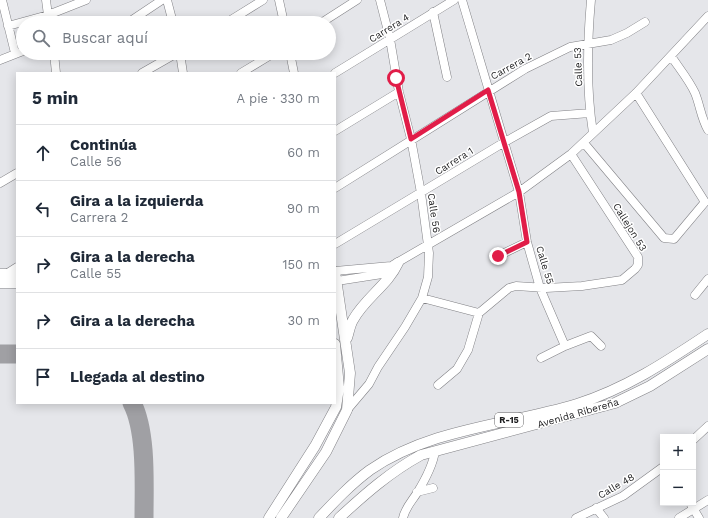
<!DOCTYPE html>
<html lang="es">
<head>
<meta charset="utf-8">
<style>
	:root { --surface:#fff; --page:#f2f2f3; --text:#1f2937; --muted:#747a83; --line:#e0e1e3 }
	body { margin:0; font-family:"Work Sans",sans-serif; background:var(--page); color:var(--text) }
	.controls { position:absolute; right:12px; bottom:12px; display:grid; overflow:hidden; border-radius:0px; box-shadow:0 2px 10px #0003 }
	.controls button { width:36px; height:36px; display:grid; place-items:center; padding:0; border:0; border-bottom:1px solid var(--line); background:var(--surface); color:var(--text); font:20px sans-serif }
	.stop { position:absolute; width:12px; height:12px; margin:-9px; border:3px solid #e11d48; border-radius:50%; background:#fff }
	.stop.end { background:#e11d48; border-color:#fff; box-shadow:0 1px 4px #0008 }
	.list { margin:0; padding:0; list-style:none }
	h2 { display:flex; justify-content:space-between; align-items:center; height:52px; margin:0; padding:0 16px; font-size:17px }
	h2 small { font-size:13px; font-weight:400; color:var(--muted) }
	.list li { display:grid; grid-template-columns:26px 1fr auto; gap:12px; align-items:center; box-sizing:border-box; height:56px; padding:0 16px; border-top:1px solid var(--line) }
	.list b { display:block; font-size:15px; white-space:nowrap }
	.list p { margin:0; font-size:13px; white-space:nowrap; color:var(--muted) }
	.list em { font-size:13px; font-style:normal; color:var(--muted) }
	.icon { flex:none; width:22px; height:22px; fill:none; stroke:currentColor; stroke-width:2; stroke-linecap:round; stroke-linejoin:round }
	.map { position:relative; flex:none; width:708px; height:518px; overflow:hidden }
	.search { position:absolute; background:var(--surface); box-shadow:0 2px 10px #0003; left:16px; top:16px; width:320px; height:44px; display:flex; align-items:center; gap:10px; box-sizing:border-box; padding:0 14px; border-radius:22px; color:var(--muted); font-size:15px }
	.panel { position:absolute; background:var(--surface); box-shadow:0 2px 10px #0003; left:16px; top:72px; width:320px; height:332px; border-radius:0px }
	.map>svg:first-child { display:block }
	.lines { fill:none; stroke-linecap:round; stroke-linejoin:round }
	.taxiway { stroke:#a0a0a4; stroke-width:19 }
	.minor-casing { stroke:#818185; stroke-width:9 }
	.major-casing { stroke:#818185; stroke-width:11 }
	.minor { stroke:#fff; stroke-width:8 }
	.major { stroke:#fff; stroke-width:10 }
	.route { stroke:#e11d48; stroke-width:5 }
	.labels { text-anchor:middle; dominant-baseline:central; stroke-width:3; stroke-linejoin:round; paint-order:stroke }
	.shield { fill:#fff; stroke:#616162; stroke-width:1 }
	.shield-label { font-size:9px; font-weight:bold; fill:#1d1d1f }
	.street-label { font-size:10px; fill:#1d1d1f; stroke:#fff }
</style>
</head>
<body>
<div class="map">
<svg width="708" height="518" viewBox="0 0 708 518">
	<rect width="100%" height="100%" fill="#e5e6ea"/>
	<g class="lines">
		<path class="taxiway" d="M 0,354 L 17,354
			M 132,403 C 147,432 144,485 144,518"/>
		<g class="minor-casing">
			<path id="minor" d="M 2,0 L 15,53
				M 46,0 L 49,23
				M 167,0 L 173,23
				M 279,0 L 284,23
				M 462,0 L 519,192 L 527,242 L 540,288 L 565,346 L 541,358
				M 591,0 C 587,45 586,89 593,133
				M 433,12 L 447,77
				M 132,20 L 162,0
				M 226,23 L 263,0
				M 321,23 L 357,0
				M 8,26 L 48,15 L 86,0
				M 54,53 L 56,73
				M 180,53 L 183,73
				M 290,53 L 294,73
				M 671,56 C 679,68 689,80 695,93 C 700,105 701,118 708,130
				M 0,60 L 23,51
				M 142,73 L 177,53
				M 241,73 L 274,53
				M 335,73 L 454,0
				M 335,131 L 399,92
				M 584,143 L 664,238 L 674,239 L 705,202 L 636,93
				M 0,183 L 17,173
				M 335,188 L 525,69 L 570,47 L 611,40 L 627,33 L 645,22
				M 335,244 L 503,143 L 551,116 L 590,113
				M 498,256 L 527,242
				M 393,265 L 519,192 L 571,154 L 636,93 L 708,16
				M 335,271 L 391,266 L 382,274 L 337,281
				M 6,274 L 17,267
				M 695,295 L 708,279
				M 422,298 L 479,313 L 509,288 L 516,286 L 546,288 L 582,286 L 622,280 L 635,269 L 638,265 L 638,257 L 571,154
				M 565,346 L 591,336 L 601,346
				M 438,385 L 457,369 L 468,350 L 479,313
				M 347,410 L 369,384 L 378,367 L 405,327 L 422,298 L 428,277 L 429,253 L 421,193 L 411,139 L 399,92 L 390,39 L 380,0
				M 693,440 L 708,426
				M 417,492 L 433,488
				M 690,503 L 699,518
				M 596,508 L 604,518
				M 403,518 C 405,508 412,501 417,493 C 425,480 433,466 435,451
				M 576,518 L 623,496 L 663,467
				M 679,518 L 708,500"/>
		</g>
		<g class="major-casing">
			<path id="major" d="M 0,274 L 17,274
				M 0,283 L 17,283
				M 347,338 C 349,332 350,325 353,320 C 365,298 388,285 398,263
				M 269,518 L 315,446 L 336,407 L 339,388 L 335,344
				M 281,518 L 326,452 L 347,410 L 350,373 L 335,272
				M 319,518 C 335,501 351,484 370,470 C 431,428 508,425 577,404 C 625,389 666,362 708,334
				M 339,518 C 365,494 390,472 421,455 L 615,403 L 650,386 L 708,349"/>
		</g>
		<use href="#minor" class="minor"/>
		<use href="#major" class="major"/>
	</g>
	<g class="lines">
		<path class="route" d="M 396,78 L 411,139 L 488,90 L 519,192 L 527,242 L 498,256"/>
	</g>
	<g class="labels">
		<rect class="shield" x="495" y="413" width="28" height="14" rx="3"/>
		<g class="shield-label">
			<text x="509" y="420">R-15</text>
		</g>
		<g class="street-label">
			<text transform="translate(389 28) rotate(-32)">Carrera 4</text>
			<text transform="translate(511 66) rotate(-29)">Carrera 2</text>
			<text transform="translate(578 67) rotate(-92)">Calle 53</text>
			<text transform="translate(454 161) rotate(-32)">Carrera 1</text>
			<text transform="translate(434 213) rotate(82)">Calle 56</text>
			<text transform="translate(630 227) rotate(58)">Callejon 53</text>
			<text transform="translate(545 265) rotate(73)">Calle 55</text>
			<text transform="translate(578 413) rotate(-16)">Avenida Ribereña</text>
			<text transform="translate(616 486) rotate(-30)">Calle 48</text>
		</g>
	</g>
</svg>
<div class="controls">
<button>+</button>
<button>−</button>
</div>
<div class="stop" style="left:396px;top:78px"></div>
<div class="stop end" style="left:498px;top:256px"></div>
<div class="search"><svg class="icon" aria-label="search" viewBox="0 0 24 24"><circle cx="10" cy="10" r="6"/><path d="M15 15l6 6"/></svg>Buscar aquí</div>
<section class="panel">
<h2>5 min<small>A pie · 330 m</small></h2>
<ul class="list">
<li><svg class="icon" aria-label="ahead" viewBox="0 0 24 24"><path d="M12 20V5M6 11l6-6 6 6"/></svg><div><b>Continúa</b><p>Calle 56</p></div><em>60 m</em></li>
<li><svg class="icon" aria-label="left" viewBox="0 0 24 24"><path d="M17 20v-9H6M10 6l-5 5 5 5"/></svg><div><b>Gira a la izquierda</b><p>Carrera 2</p></div><em>90 m</em></li>
<li><svg class="icon" aria-label="right" viewBox="0 0 24 24"><path d="M7 20v-9h11M14 6l5 5-5 5"/></svg><div><b>Gira a la derecha</b><p>Calle 55</p></div><em>150 m</em></li>
<li><svg class="icon" aria-label="right" viewBox="0 0 24 24"><path d="M7 20v-9h11M14 6l5 5-5 5"/></svg><div><b>Gira a la derecha</b></div><em>30 m</em></li>
<li><svg class="icon" aria-label="arrive" viewBox="0 0 24 24"><path d="M6 21V4h12l-3 4 3 4H6"/></svg><div><b>Llegada al destino</b></div></li>
</ul>
</section>
</div>
</body>
</html>
